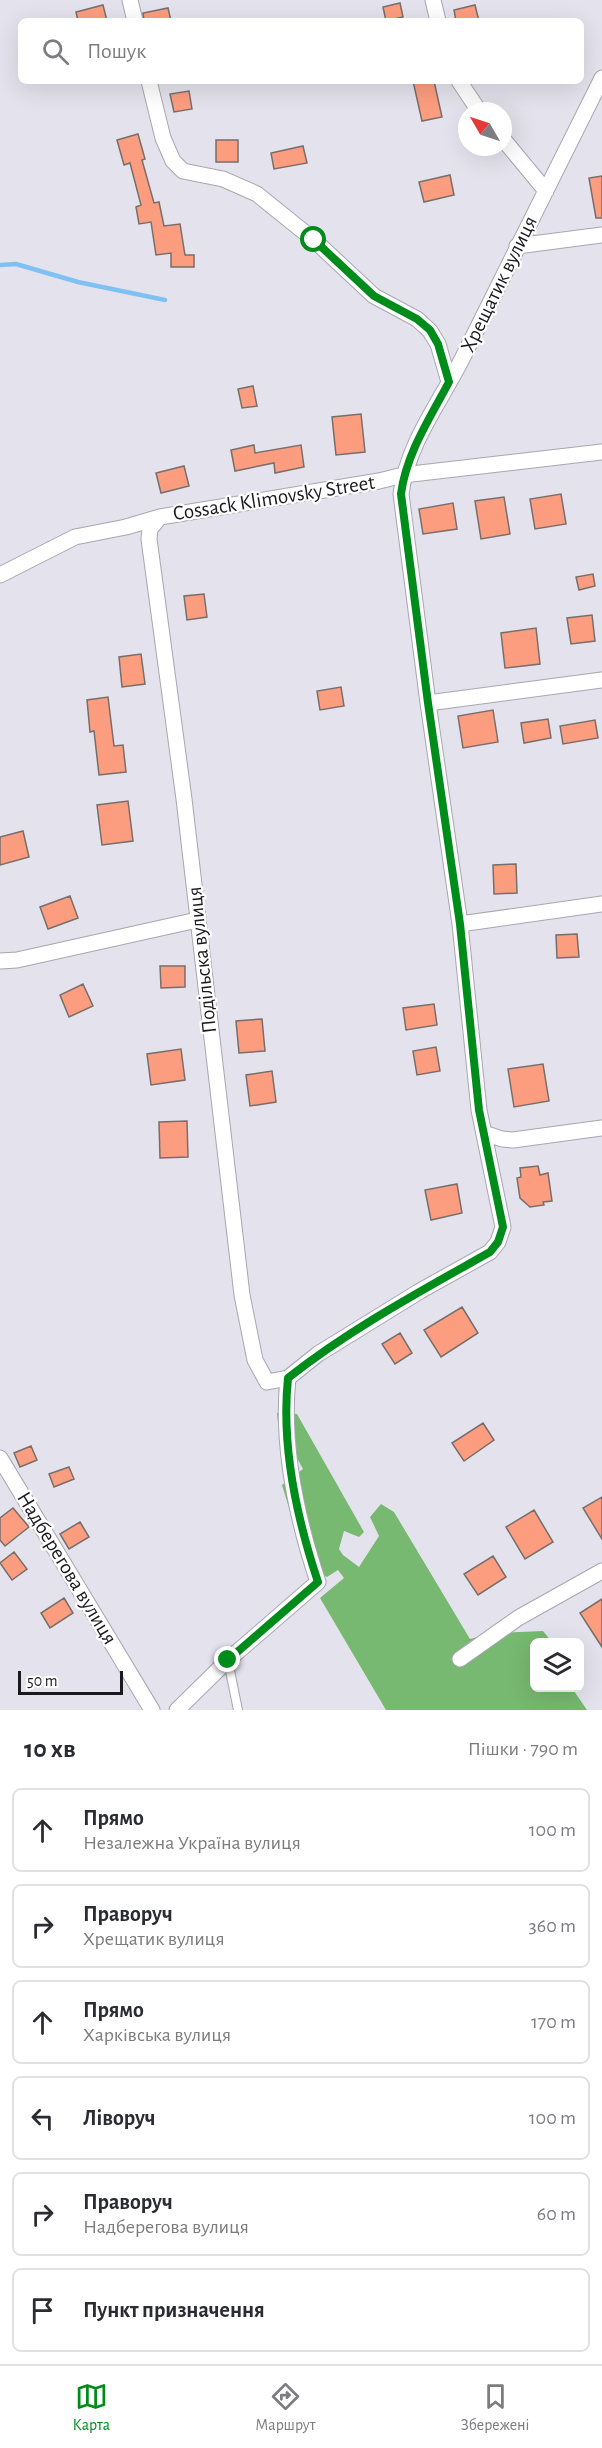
<!DOCTYPE html>
<html lang="uk">
<head>
<meta charset="utf-8">
<style>
	:root { --surface:#fff; --page:#f7f7f7; --text:#2b2b33; --muted:#7c7c81; --line:#e1e1e2; --accent:#008c1b }
	body { margin:0; font-family:"Alegreya Sans",sans-serif; background:var(--page); color:var(--text) }
	.controls { position:absolute; right:18px; bottom:18px; display:grid; overflow:hidden; border-radius:9px; box-shadow:0 6px 24px #0002 }
	.controls button { width:54px; height:54px; display:grid; place-items:center; padding:0; border:0; border-bottom:2px solid var(--line); background:var(--surface); color:var(--text); font:30px sans-serif }
	.compass { position:absolute; left:458px; top:102px; width:54px; height:54px; border-radius:50%; background:var(--surface); box-shadow:0 6px 24px #0002; rotate:309deg }
	.scale { position:absolute; left:18px; bottom:15px; width:105px; box-sizing:border-box; padding-left:6px; border:3px solid #1a1a1e; border-top:0; font-size:16px; line-height:21px; white-space:nowrap; color:#1a1a1e; -webkit-text-stroke:4px #fff; paint-order:stroke }
	.stop { position:absolute; width:18px; height:18px; margin:-14px; border:4px solid #008c1b; border-radius:50%; background:#fff }
	.stop.end { background:#008c1b; border-color:#fff; box-shadow:0 2px 6px #0008 }
	.list { margin:0; padding:0; list-style:none }
	h2 { display:flex; justify-content:space-between; align-items:center; height:78px; margin:0; padding:0 24px; font-size:26px }
	h2 small { font-size:20px; font-weight:400; color:var(--muted) }
	.list li { display:grid; grid-template-columns:39px 1fr auto; gap:18px; align-items:center; box-sizing:border-box; height:84px; margin:0 12px 12px; padding:0 12px; border:2px solid var(--line); border-radius:9px }
	.list b { display:block; font-size:22px; white-space:nowrap }
	.list p { margin:0; font-size:20px; white-space:nowrap; color:var(--muted) }
	.list em { font-size:20px; font-style:normal; color:var(--muted) }
	.icon { flex:none; width:33px; height:33px; fill:none; stroke:currentColor; stroke-width:2; stroke-linecap:round; stroke-linejoin:round }
	.map { position:relative; flex:none; width:602px; height:1710px; overflow:hidden }
	.search { position:absolute; background:var(--surface); box-shadow:0 6px 24px #0002; left:18px; right:18px; top:18px; height:66px; display:flex; align-items:center; gap:15px; box-sizing:border-box; padding:0 21px; border-radius:9px; color:var(--muted); font-size:22px }
	.sheet { height:654px; background:var(--surface) }
	nav { display:flex; justify-content:space-around; align-items:center; box-sizing:border-box; height:84px; border-top:2px solid var(--line); background:var(--surface); font-size:16px; color:var(--muted) }
	nav a { display:grid; justify-items:center; gap:3px }
	nav .on { color:var(--accent) }
	.map>svg:first-child { display:block }
	.forest { fill:#77b970 }
	.lines { fill:none; stroke-linecap:round; stroke-linejoin:round }
	.stream { stroke:#80c1f4; stroke-width:4.5 }
	.building { fill:#fd9d7f; stroke:#776e6b; stroke-width:1.5 }
	.service-casing { stroke:#a7a7b0; stroke-width:10 }
	.minor-casing { stroke:#a7a7b0; stroke-width:17 }
	.service { stroke:#fff; stroke-width:8 }
	.minor { stroke:#fff; stroke-width:15 }
	.route { stroke:#008c1b; stroke-width:8 }
	.labels { text-anchor:middle; dominant-baseline:central; stroke-width:4.5; stroke-linejoin:round; paint-order:stroke }
	.street-label { font-size:21px; fill:#1a1a1e; stroke:#fff }
</style>
</head>
<body>
<div class="map">
<svg width="602" height="1710" viewBox="0 0 602 1710">
	<rect width="100%" height="100%" fill="#e4e3ed"/>
	<path class="forest" d="M 277,1413 L 297,1414 L 364,1532 L 359,1537 L 344,1531 L 339,1549 L 343,1555 L 359,1567 L 379,1536 L 370,1517 L 381,1504 L 394,1512 L 470,1639 L 493,1633 L 543,1631 L 552,1642 L 534,1642 L 534,1688 L 572,1688 L 587,1710 L 386,1710 L 320,1598 L 344,1578 L 338,1570 L 327,1577 L 307,1567 L 282,1485 L 303,1469 L 278,1423 Z"/>
	<g class="lines">
		<path class="stream" d="M 0,265 L 16,264 L 78,282 L 165,300"/>
	</g>
	<path class="building" d="M 400,3 L 403,17 L 386,21 L 383,7 Z
		M 103,5 L 107,21 L 78,21 L 76,12 Z
		M 475,5 L 479,21 L 456,21 L 454,10 Z
		M 168,8 L 171,21 L 144,21 L 143,13 Z
		M 413,81 L 434,81 L 442,117 L 422,121 Z
		M 189,91 L 192,109 L 174,112 L 170,94 Z
		M 138,134 L 145,159 L 142,160 L 154,203 L 159,202 L 164,226 L 180,224 L 185,255 L 194,255 L 194,267 L 171,267 L 171,253 L 156,255 L 151,222 L 139,224 L 136,207 L 141,205 L 130,163 L 124,165 L 117,140 Z
		M 216,140 L 238,140 L 238,162 L 216,162 Z
		M 303,146 L 307,163 L 274,169 L 271,153 Z
		M 450,175 L 454,195 L 424,202 L 419,182 Z
		M 602,176 L 602,218 L 596,218 L 589,178 Z
		M 253,386 L 257,406 L 242,408 L 238,389 Z
		M 361,414 L 365,452 L 336,455 L 332,417 Z
		M 254,445 L 255,453 L 301,445 L 304,467 L 275,473 L 274,463 L 235,471 L 231,450 Z
		M 184,466 L 189,486 L 161,493 L 156,473 Z
		M 561,494 L 566,524 L 535,529 L 530,499 Z
		M 504,497 L 510,534 L 481,539 L 475,501 Z
		M 453,503 L 457,529 L 423,534 L 419,509 Z
		M 593,574 L 595,586 L 579,590 L 576,577 Z
		M 204,594 L 207,617 L 187,620 L 184,596 Z
		M 592,615 L 595,641 L 571,644 L 567,618 Z
		M 536,628 L 540,664 L 505,668 L 501,633 Z
		M 141,654 L 145,684 L 122,687 L 119,657 Z
		M 341,687 L 344,706 L 320,710 L 317,691 Z
		M 108,697 L 114,746 L 123,745 L 126,772 L 99,775 L 94,731 L 90,732 L 87,700 Z
		M 493,710 L 498,742 L 463,748 L 458,716 Z
		M 548,719 L 551,738 L 524,743 L 521,723 Z
		M 595,720 L 598,738 L 563,744 L 560,726 Z
		M 128,801 L 133,841 L 102,845 L 97,805 Z
		M 23,831 L 29,857 L 0,865 L 0,837 Z
		M 516,864 L 517,893 L 494,894 L 493,865 Z
		M 70,896 L 78,918 L 48,929 L 40,907 Z
		M 577,934 L 579,957 L 557,958 L 556,935 Z
		M 160,966 L 185,966 L 185,987 L 161,988 Z
		M 83,984 L 93,1006 L 69,1017 L 60,995 Z
		M 434,1004 L 437,1025 L 406,1030 L 403,1008 Z
		M 262,1019 L 265,1051 L 239,1053 L 236,1021 Z
		M 436,1047 L 440,1071 L 417,1075 L 413,1051 Z
		M 181,1049 L 185,1080 L 151,1085 L 147,1054 Z
		M 543,1064 L 549,1101 L 514,1107 L 508,1069 Z
		M 272,1071 L 276,1102 L 250,1106 L 246,1075 Z
		M 187,1121 L 188,1157 L 160,1158 L 159,1122 Z
		M 538,1166 L 540,1175 L 548,1173 L 552,1201 L 543,1202 L 544,1205 L 530,1207 L 520,1198 L 517,1178 L 521,1177 L 520,1168 Z
		M 457,1184 L 462,1213 L 431,1220 L 425,1190 Z
		M 462,1307 L 478,1333 L 441,1357 L 424,1330 Z
		M 400,1333 L 412,1353 L 395,1364 L 382,1344 Z
		M 483,1423 L 494,1440 L 464,1461 L 452,1443 Z
		M 31,1446 L 37,1460 L 20,1467 L 14,1453 Z
		M 69,1467 L 74,1479 L 54,1487 L 49,1474 Z
		M 602,1497 L 602,1539 L 583,1508 Z
		M 13,1508 L 29,1527 L 5,1546 L 0,1540 L 0,1518 Z
		M 534,1510 L 553,1542 L 525,1559 L 506,1527 Z
		M 80,1522 L 89,1537 L 69,1549 L 60,1534 Z
		M 14,1552 L 27,1569 L 12,1580 L 0,1563 Z
		M 493,1556 L 506,1577 L 478,1595 L 464,1574 Z
		M 64,1598 L 73,1613 L 50,1628 L 41,1613 Z
		M 602,1599 L 602,1647 L 580,1613 Z"/>
	<g class="lines">
		<g class="service-casing">
			<path id="service" d="M 228,1661 L 238,1710"/>
		</g>
		<g class="minor-casing">
			<path id="minor" d="M 130,0 L 135,21
				M 433,0 L 438,21
				M 149,81 L 163,138 L 173,161 L 183,171 L 223,179 L 257,194 L 314,240 L 374,296 L 417,319 L 430,331 L 438,344 L 449,382
				M 459,81 L 479,111
				M 503,139 L 546,191
				M 517,246 L 602,235
				M 160,517 L 150,529 L 149,539 L 184,799 L 242,1295 L 255,1360 L 267,1382 L 288,1378 L 318,1354 L 420,1291 L 490,1252 L 498,1242 L 503,1227 L 479,1110 L 460,924 L 428,703 L 401,494 C 407,444 441,401 463,357 C 509,264 556,171 602,78
				M 0,575 L 75,537 L 126,527 L 160,517 L 379,481 L 403,475 L 602,452
				M 428,703 L 602,680
				M 460,924 L 602,904
				M 0,961 L 17,960 L 197,920
				M 484,1133 L 502,1139 L 513,1140 L 602,1128
				M 0,1458 L 152,1710
				M 460,1659 L 518,1618 L 602,1571
				M 177,1710 L 228,1660 L 318,1582 C 297,1519 281,1445 288,1378"/>
		</g>
		<use href="#service" class="service"/>
		<use href="#minor" class="minor"/>
	</g>
	<g class="lines">
		<path class="route" d="M 228,1660 L 318,1582 C 297,1519 281,1445 288,1378 C 350,1329 421,1291 490,1252 L 498,1242 L 503,1227 L 479,1110 L 460,924 L 428,703 L 401,494 C 406,454 430,418 449,382 L 438,344 L 430,330 L 417,319 L 374,296 L 314,240"/>
	</g>
	<g class="labels">
		<g class="street-label">
			<text transform="translate(499 284) rotate(-64)">Хрещатик вулиця</text>
			<text transform="translate(274 498) rotate(-9)">Cossack Klimovsky Street</text>
			<text transform="translate(202 960) rotate(-96)">Подільска вулиця</text>
			<text transform="translate(67 1568) rotate(59)">Надберегова вулиця</text>
		</g>
	</g>
</svg>
<div class="controls">
<button><svg class="icon" aria-label="layers" viewBox="0 0 24 24"><path d="M12 4l9 5-9 5-9-5zM3 14l9 5 9-5"/></svg></button>
</div>
<svg class="compass" viewBox="-18 -18 36 36"><path d="M0-13l5 13h-10z" fill="#e53935"/><path d="M0 13l5-13h-10z" fill="#7c7c81"/></svg>
<div class="scale">50 m</div>
<div class="stop" style="left:314px;top:240px"></div>
<div class="stop end" style="left:228px;top:1660px"></div>
<div class="search"><svg class="icon" aria-label="search" viewBox="0 0 24 24"><circle cx="10" cy="10" r="6"/><path d="M15 15l6 6"/></svg>Пошук</div>
</div>
<section class="sheet">
<h2>10 хв<small>Пішки · 790 m</small></h2>
<ul class="list">
<li><svg class="icon" aria-label="ahead" viewBox="0 0 24 24"><path d="M12 20V5M6 11l6-6 6 6"/></svg><div><b>Прямо</b><p>Незалежна Україна вулиця</p></div><em>100 m</em></li>
<li><svg class="icon" aria-label="right" viewBox="0 0 24 24"><path d="M7 20v-9h11M14 6l5 5-5 5"/></svg><div><b>Праворуч</b><p>Хрещатик вулиця</p></div><em>360 m</em></li>
<li><svg class="icon" aria-label="ahead" viewBox="0 0 24 24"><path d="M12 20V5M6 11l6-6 6 6"/></svg><div><b>Прямо</b><p>Харківська вулиця</p></div><em>170 m</em></li>
<li><svg class="icon" aria-label="left" viewBox="0 0 24 24"><path d="M17 20v-9H6M10 6l-5 5 5 5"/></svg><div><b>Ліворуч</b></div><em>100 m</em></li>
<li><svg class="icon" aria-label="right" viewBox="0 0 24 24"><path d="M7 20v-9h11M14 6l5 5-5 5"/></svg><div><b>Праворуч</b><p>Надберегова вулиця</p></div><em>60 m</em></li>
<li><svg class="icon" aria-label="arrive" viewBox="0 0 24 24"><path d="M6 21V4h12l-3 4 3 4H6"/></svg><div><b>Пункт призначення</b></div></li>
</ul>
</section>
<nav>
<a class="on"><svg class="icon" aria-label="map" viewBox="0 0 24 24"><path d="M3 6l6-2 6 2 6-2v14l-6 2-6-2-6 2zM9 4v14M15 6v14"/></svg>Карта</a>
<a><svg class="icon" aria-label="directions" viewBox="0 0 24 24"><path d="M12 3l9 9-9 9-9-9zM9 14v-3h6M13 9l2 2-2 2"/></svg>Маршрут</a>
<a><svg class="icon" aria-label="saved" viewBox="0 0 24 24"><path d="M7 4h10v16l-5-4-5 4z"/></svg>Збережені</a>
</nav>
</body>
</html>
